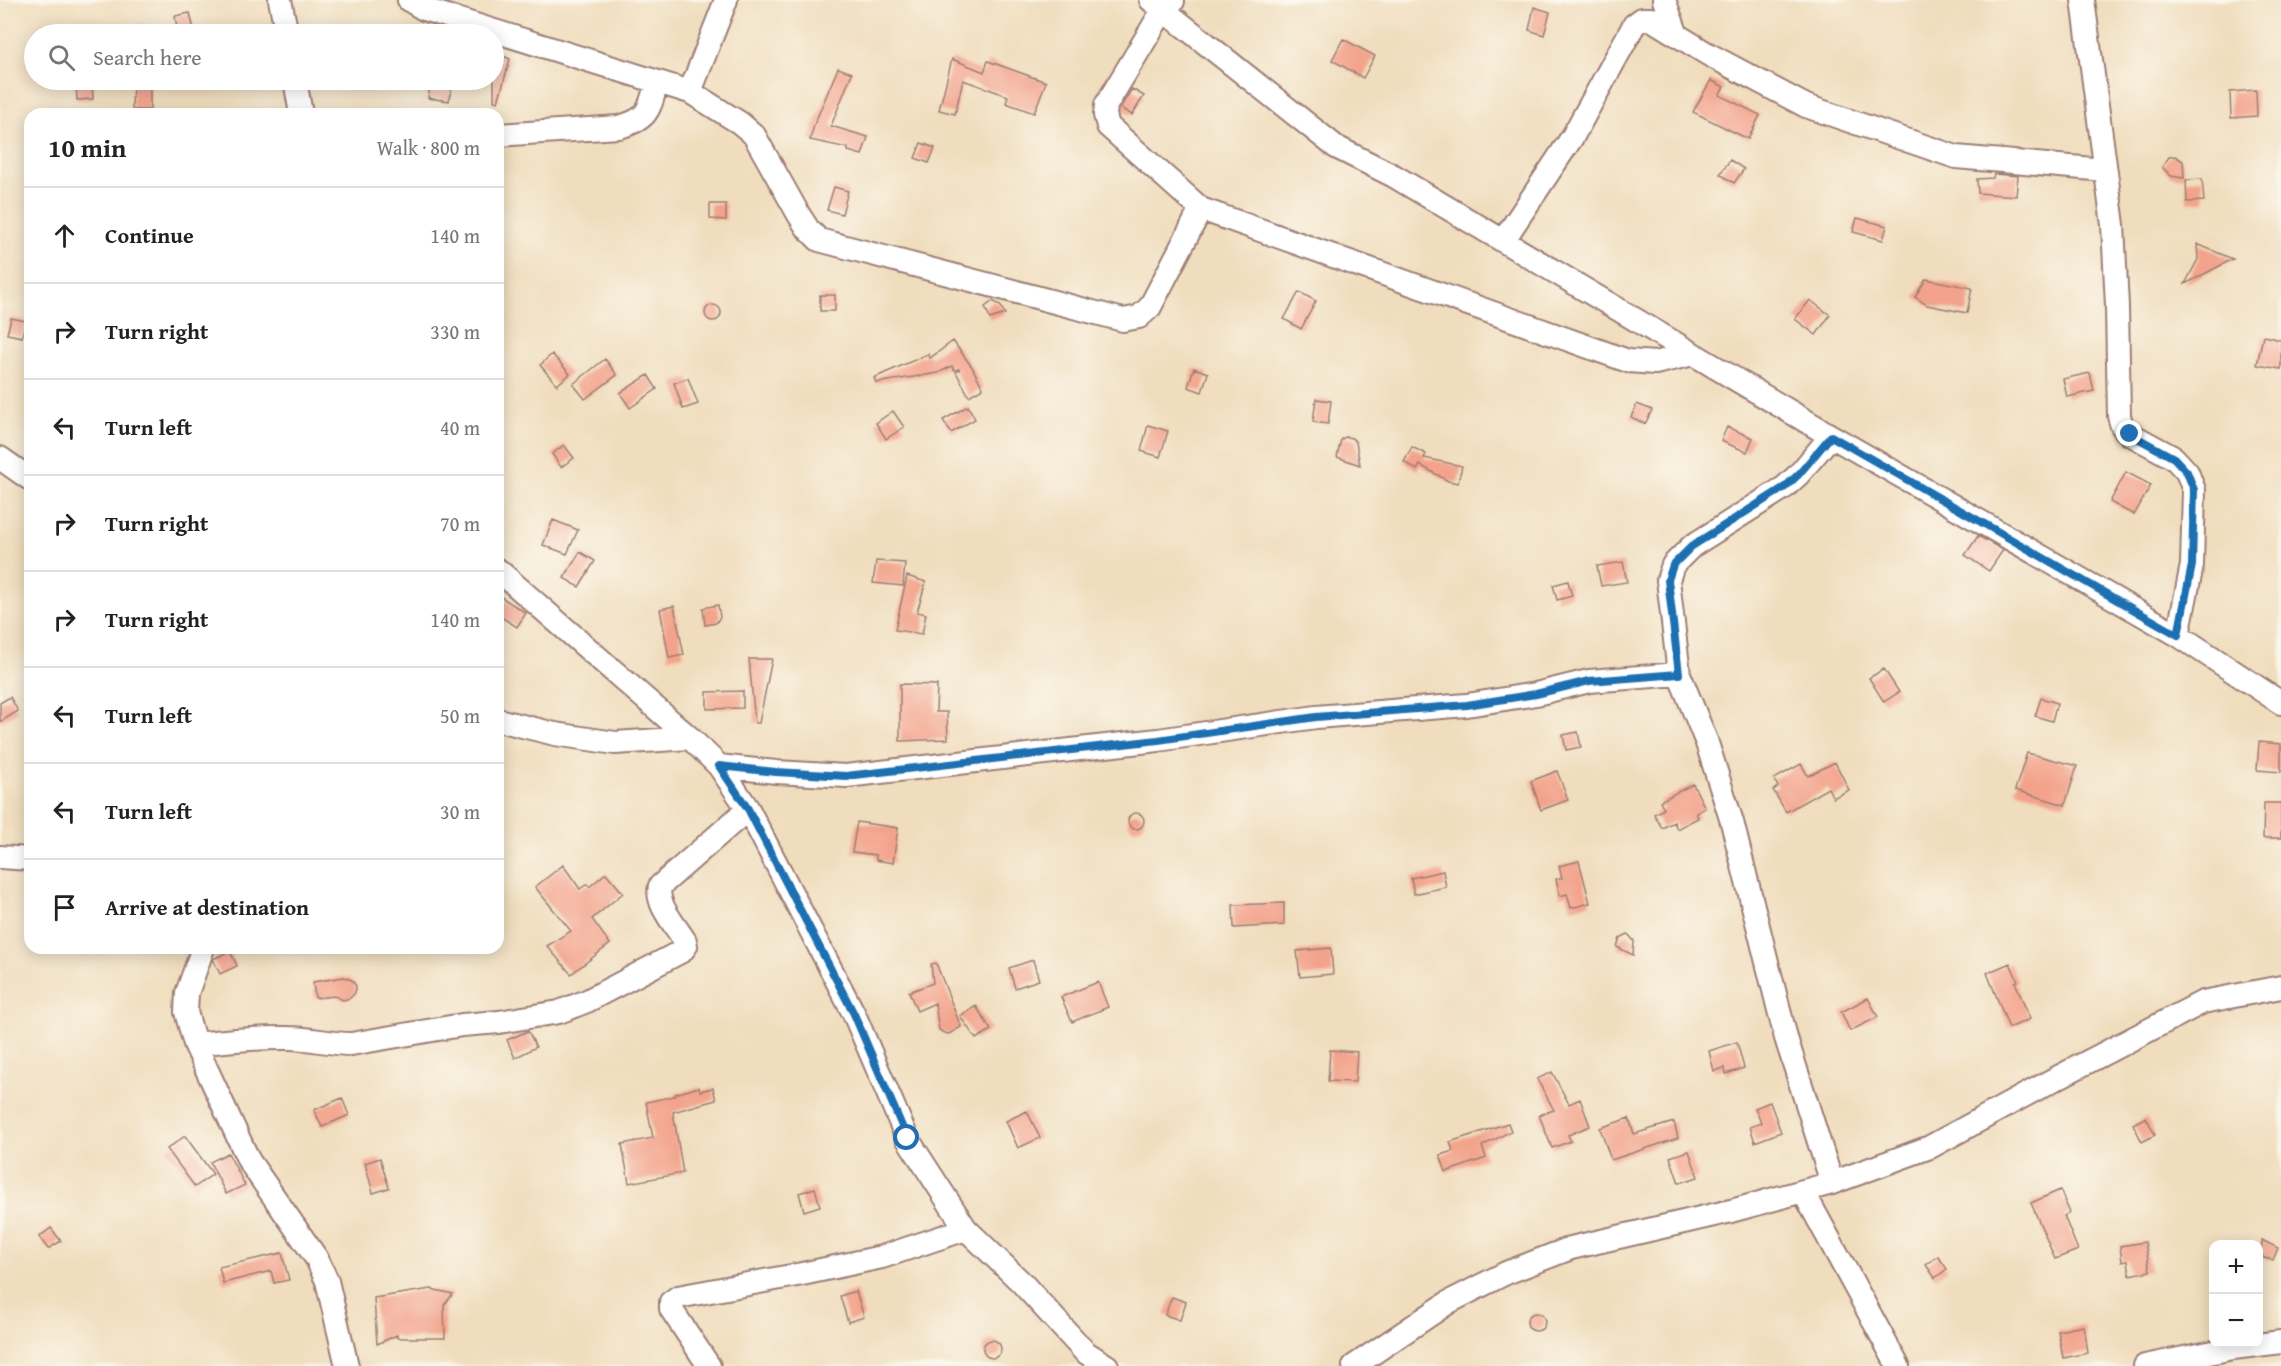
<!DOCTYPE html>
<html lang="en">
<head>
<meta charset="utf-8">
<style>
	:root { --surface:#fff; --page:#f6f6f6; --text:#222; --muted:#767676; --line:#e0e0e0 }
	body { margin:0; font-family:"Gentium Book Plus",serif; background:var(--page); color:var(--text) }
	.controls { position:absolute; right:18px; bottom:18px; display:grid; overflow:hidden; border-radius:12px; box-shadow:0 3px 15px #0003 }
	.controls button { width:54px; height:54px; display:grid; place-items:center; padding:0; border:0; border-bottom:2px solid var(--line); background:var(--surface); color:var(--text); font:30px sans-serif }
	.stop { position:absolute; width:18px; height:18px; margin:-14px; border:4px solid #1f6fb2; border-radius:50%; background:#fff }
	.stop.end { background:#1f6fb2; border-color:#fff; box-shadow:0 2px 6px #0008 }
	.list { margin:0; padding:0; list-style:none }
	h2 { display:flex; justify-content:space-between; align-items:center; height:78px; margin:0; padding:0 24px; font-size:26px }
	h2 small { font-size:20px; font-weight:400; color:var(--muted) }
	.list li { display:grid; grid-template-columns:39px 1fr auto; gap:18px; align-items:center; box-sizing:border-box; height:96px; padding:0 24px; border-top:2px solid var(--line) }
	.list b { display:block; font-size:22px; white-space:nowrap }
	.list em { font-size:20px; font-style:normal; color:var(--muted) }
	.icon { flex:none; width:33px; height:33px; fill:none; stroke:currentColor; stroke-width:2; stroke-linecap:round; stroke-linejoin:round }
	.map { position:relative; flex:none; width:2281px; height:1366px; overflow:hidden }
	.search { position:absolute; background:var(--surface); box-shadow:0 3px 15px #0003; left:24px; top:24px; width:480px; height:66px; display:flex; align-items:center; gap:15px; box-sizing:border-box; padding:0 21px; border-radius:33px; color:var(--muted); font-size:22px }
	.panel { position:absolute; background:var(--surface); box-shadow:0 3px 15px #0003; left:24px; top:108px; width:480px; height:846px; border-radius:18px }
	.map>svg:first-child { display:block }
	.building { fill:#f3a38b }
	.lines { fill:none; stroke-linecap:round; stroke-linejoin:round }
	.minor-casing { stroke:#9d7e74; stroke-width:26 }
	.minor { stroke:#fff; stroke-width:22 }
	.route { stroke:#1f6fb2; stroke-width:8 }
</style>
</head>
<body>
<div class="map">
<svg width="2281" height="1366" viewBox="0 0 2281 1366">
	<rect width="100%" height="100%" fill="#fbf7ec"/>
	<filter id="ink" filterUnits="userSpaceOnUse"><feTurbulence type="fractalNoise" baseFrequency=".0167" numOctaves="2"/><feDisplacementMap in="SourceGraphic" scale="12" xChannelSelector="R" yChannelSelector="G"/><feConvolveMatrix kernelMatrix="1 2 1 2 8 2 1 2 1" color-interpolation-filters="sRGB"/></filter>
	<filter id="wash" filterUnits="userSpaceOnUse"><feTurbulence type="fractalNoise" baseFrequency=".008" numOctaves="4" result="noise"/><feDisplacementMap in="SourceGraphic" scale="24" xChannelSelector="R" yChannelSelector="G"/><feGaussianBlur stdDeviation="1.35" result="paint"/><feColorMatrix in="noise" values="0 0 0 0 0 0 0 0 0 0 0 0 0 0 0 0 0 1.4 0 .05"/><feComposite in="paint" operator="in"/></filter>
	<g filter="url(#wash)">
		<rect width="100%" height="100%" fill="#f0ddbd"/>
		<g id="blocks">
			<path class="building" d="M 1534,7 L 1550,12 L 1544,35 L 1529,30 Z
				M 190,13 L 195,34 L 178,34 L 175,16 Z
				M 1343,39 L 1375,56 L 1363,78 L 1332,60 Z
				M 494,52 L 510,59 L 498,102 L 494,101 Z
				M 952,59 L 984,72 L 988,61 L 1046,82 L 1034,113 L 1006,103 L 1008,96 L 963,80 L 955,114 L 939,110 Z
				M 838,68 L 852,73 L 831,126 L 868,137 L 862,155 L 848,151 L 848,148 L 810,140 L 814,125 Z
				M 133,80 L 150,80 L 150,110 L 132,110 Z
				M 431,80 L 453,80 L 449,101 L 428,98 Z
				M 1711,80 L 1724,87 L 1719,95 L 1760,115 L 1748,139 L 1693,112 Z
				M 92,82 L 93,99 L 77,100 L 76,83 Z
				M 1132,89 L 1144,96 L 1132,115 L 1120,108 Z
				M 2256,90 L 2257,116 L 2231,118 L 2230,92 Z
				M 921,143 L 935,148 L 929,163 L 915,158 Z
				M 2175,156 L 2183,161 L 2184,178 L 2171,176 L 2162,167 L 2169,157 Z
				M 1730,160 L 1744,169 L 1734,183 L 1720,174 Z
				M 1994,174 L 2018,176 L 2016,196 L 1978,193 L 1977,179 L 1993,178 Z
				M 2202,179 L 2204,201 L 2187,202 L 2186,180 Z
				M 834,187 L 848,191 L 842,214 L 827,210 Z
				M 710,204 L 726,204 L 726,220 L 710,219 Z
				M 1857,218 L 1887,226 L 1883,240 L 1853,232 Z
				M 2197,244 L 2233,259 L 2185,284 L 2198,259 Z
				M 1926,279 L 1972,288 L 1967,313 L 1927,305 L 1915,297 Z
				M 1299,292 L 1316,301 L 1301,329 L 1284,319 Z
				M 820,295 L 835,295 L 835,311 L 820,311 Z
				M 1810,300 L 1830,315 L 1816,335 L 1795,319 Z
				M 993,301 L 1000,305 L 1005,314 L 990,319 L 985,307 Z
				M705 313a8 8 0 1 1 16 0a8 8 0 1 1-16 0Z
				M 11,318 L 26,321 L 22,337 L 7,334 Z
				M 2263,336 L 2281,340 L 2281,369 L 2257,365 Z
				M 953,341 L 972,367 L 983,388 L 969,396 L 956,372 L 960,369 L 954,370 L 952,366 L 938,373 L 876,383 L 874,378 L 928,354 L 930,358 Z
				M 552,354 L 570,374 L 557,385 L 540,365 Z
				M 605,359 L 617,375 L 585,399 L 573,384 Z
				M 1194,368 L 1208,373 L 1202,392 L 1188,387 Z
				M 2090,373 L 2094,391 L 2067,397 L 2063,379 Z
				M 648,375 L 657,389 L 630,408 L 620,393 Z
				M 688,378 L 698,404 L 683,409 L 674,383 Z
				M 1316,399 L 1331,401 L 1328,424 L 1313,422 Z
				M 1637,404 L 1652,410 L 1645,424 L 1631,417 Z
				M 968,406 L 975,419 L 951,433 L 943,420 Z
				M 893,411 L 904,427 L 886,439 L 876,423 Z
				M 1148,425 L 1168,431 L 1160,457 L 1141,451 Z
				M 1727,427 L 1753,438 L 1747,452 L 1721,441 Z
				M 1346,437 L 1352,438 L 1356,442 L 1360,465 L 1337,457 L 1341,439 Z
				M 564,445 L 574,458 L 561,467 L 552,454 Z
				M 1412,447 L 1426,454 L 1424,458 L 1462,466 L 1458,483 L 1448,481 L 1420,465 L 1417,470 L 1404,462 Z
				M 2126,472 L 2151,485 L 2134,515 L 2110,502 Z
				M 553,520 L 578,530 L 567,554 L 543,545 Z
				M 1978,536 L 2003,550 L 1989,571 L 1965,555 Z
				M 580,552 L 595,561 L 579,587 L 564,578 Z
				M 876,561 L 905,563 L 903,586 L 873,583 Z
				M 1623,562 L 1627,582 L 1601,586 L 1597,566 Z
				M 907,576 L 926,582 L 917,612 L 926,614 L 922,634 L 895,630 Z
				M 1568,581 L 1572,596 L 1557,600 L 1553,585 Z
				M 498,595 L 526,613 L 517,627 L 498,615 Z
				M 718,605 L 720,617 L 716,623 L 705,625 L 703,608 Z
				M 674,606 L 684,655 L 669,658 L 660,609 Z
				M 749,659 L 772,659 L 759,723 L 755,723 Z
				M 1884,669 L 1899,692 L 1884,702 L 1869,678 Z
				M 900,684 L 937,685 L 936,712 L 947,712 L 948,739 L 900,741 Z
				M 743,691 L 743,708 L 707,709 L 707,692 Z
				M 10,697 L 18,711 L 0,722 L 0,703 Z
				M 2041,698 L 2057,703 L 2052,721 L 2035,716 Z
				M 1578,732 L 1581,747 L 1566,750 L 1563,735 Z
				M 2259,742 L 2281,744 L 2281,772 L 2257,770 Z
				M 2027,753 L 2077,766 L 2065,805 L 2015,790 Z
				M 1835,762 L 1849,790 L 1833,798 L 1828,788 L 1786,812 L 1773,790 L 1778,787 L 1774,779 L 1801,764 L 1808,776 Z
				M 1557,771 L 1568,800 L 1541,810 L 1531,781 Z
				M 1693,784 L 1705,808 L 1696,813 L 1698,818 L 1677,829 L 1674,822 L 1662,828 L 1654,814 L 1664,809 L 1660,801 Z
				M 2264,803 L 2281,803 L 2281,838 L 2263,838 Z
				M1128 821a8 8 0 1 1 16 0a8 8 0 1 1-16 0Z
				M 857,822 L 898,828 L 893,863 L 876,860 L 876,855 L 852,852 Z
				M 1579,861 L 1590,903 L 1571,908 L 1567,894 L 1560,896 L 1556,879 L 1562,878 L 1559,866 Z
				M 563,865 L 580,889 L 587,884 L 589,887 L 606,873 L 623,893 L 592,919 L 610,944 L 571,974 L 547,946 L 571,931 L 535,887 Z
				M 1443,871 L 1446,887 L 1414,894 L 1411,878 Z
				M 1284,903 L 1284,925 L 1234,928 L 1233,905 Z
				M 1628,934 L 1634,941 L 1633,955 L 1617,947 L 1620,938 Z
				M 1331,948 L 1333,974 L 1300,977 L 1297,951 Z
				M 230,951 L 237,966 L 220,974 L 213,959 Z
				M 1033,960 L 1039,980 L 1015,988 L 1009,968 Z
				M 936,963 L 961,1027 L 949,1034 L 944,1033 L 939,1030 L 935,1003 L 917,1011 L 909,992 L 933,983 L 931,964 Z
				M 2010,963 L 2018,981 L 2015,982 L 2030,1019 L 2009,1028 L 1987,973 Z
				M 344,977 L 352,980 L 356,986 L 355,993 L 350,998 L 343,1000 L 335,996 L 315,998 L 313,982 Z
				M 1098,982 L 1108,1007 L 1072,1022 L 1061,997 Z
				M 1868,998 L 1878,1017 L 1850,1031 L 1841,1012 Z
				M 976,1006 L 991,1030 L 976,1039 L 960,1016 Z
				M 528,1031 L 536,1047 L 515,1058 L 507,1040 Z
				M 1737,1042 L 1744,1068 L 1726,1074 L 1725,1068 L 1714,1071 L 1709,1051 Z
				M 1330,1050 L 1357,1052 L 1355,1082 L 1328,1081 Z
				M 1552,1072 L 1569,1104 L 1580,1099 L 1590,1126 L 1568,1135 L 1571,1141 L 1552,1148 L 1539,1115 L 1554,1110 L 1537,1079 Z
				M 699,1087 L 700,1091 L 713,1088 L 716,1100 L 673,1112 L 683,1173 L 629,1183 L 622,1144 L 653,1138 L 646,1102 L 675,1096 L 675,1094 Z
				M 342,1098 L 349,1115 L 322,1127 L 314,1110 Z
				M 1770,1102 L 1781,1132 L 1755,1142 L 1750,1127 L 1761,1123 L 1755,1108 Z
				M 1027,1111 L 1040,1138 L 1018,1148 L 1006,1121 Z
				M 2146,1117 L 2155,1135 L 2142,1142 L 2133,1124 Z
				M 1629,1118 L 1634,1134 L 1674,1122 L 1678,1138 L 1611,1160 L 1600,1128 Z
				M 1508,1123 L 1511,1131 L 1482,1146 L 1486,1158 L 1446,1172 L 1440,1155 L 1453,1151 L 1450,1142 Z
				M 185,1136 L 213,1174 L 195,1187 L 167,1149 Z
				M 1689,1151 L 1698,1177 L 1679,1183 L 1670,1157 Z
				M 228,1153 L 245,1185 L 226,1194 L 210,1162 Z
				M 380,1158 L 389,1188 L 373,1193 L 365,1163 Z
				M 815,1188 L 820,1206 L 804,1211 L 799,1193 Z
				M 2060,1190 L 2070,1213 L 2064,1216 L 2078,1250 L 2055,1259 L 2031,1203 Z
				M 51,1228 L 61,1241 L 48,1249 L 39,1237 Z
				M 2262,1240 L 2278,1248 L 2273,1260 L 2264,1258 L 2261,1254 Z
				M 2145,1242 L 2150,1271 L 2130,1275 L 2128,1261 L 2122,1262 L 2120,1246 Z
				M 282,1253 L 289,1280 L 274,1283 L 271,1271 L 223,1283 L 219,1267 Z
				M 1938,1256 L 1947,1269 L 1935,1278 L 1926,1265 Z
				M 431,1289 L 453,1294 L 444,1305 L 445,1338 L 397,1338 L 397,1335 L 377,1344 L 374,1298 Z
				M 856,1291 L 864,1317 L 848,1322 L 840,1296 Z
				M 1172,1297 L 1186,1302 L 1180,1320 L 1165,1315 Z
				M1527 1322a9 9 0 1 1 18 0a9 9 0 1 1-18 0Z
				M 2084,1326 L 2088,1353 L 2063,1358 L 2058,1331 Z
				M983 1349a9 9 0 1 1 18 0a9 9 0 1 1-18 0Z"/>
		</g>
	</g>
	<g filter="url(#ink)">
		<use href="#blocks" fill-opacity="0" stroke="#9d7e74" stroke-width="1.5"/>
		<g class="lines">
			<g class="minor-casing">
				<path id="minor" d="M 280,0 L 287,34
					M 409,0 L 424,9 L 690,92 L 740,123 L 754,135 L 799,215 L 808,229 L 819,240 L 1123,320 L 1139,317 L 1150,307 L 1201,209
					M 1151,0 L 1336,147 L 1394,176 L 1831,436 L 2178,635
					M 1664,0 L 1677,35
					M 2083,0 L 2113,225 L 2117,306 L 2119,416 L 2122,426 L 2130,434 L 2174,458 L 2187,472 L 2194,490 L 2192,565 L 2178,635 L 2281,703
					M 1173,1 L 1163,10 L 1106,105 L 1105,115 L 1108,126 L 1201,209 L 1628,361 L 1655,363 L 1693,354
					M 295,80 L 301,114
					M 690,92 L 726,0
					M 498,135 L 619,127 C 649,119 649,110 657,82
					M 1503,241 L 1573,136 L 1634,25 L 1642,19 L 1651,19 L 1706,53 L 1806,106 L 1956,157 L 2105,170
					M 0,458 L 30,479
					M 498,570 L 690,738 L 719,766 L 748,809 L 854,1014 L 907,1138 L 966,1229 L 1022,1283 L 1085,1352 L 1107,1366
					M 1679,674 L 1668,580 L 1673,565 L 1692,546 L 1785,487 L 1799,474 L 1831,436
					M 498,720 L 555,734 L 615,743 L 690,738
					M 719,766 L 776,772 L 846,776 L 1158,740 L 1316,717 L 1467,705 L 1536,694 L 1589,681 L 1679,674 L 1707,743 L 1732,822 L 1786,1038 L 1832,1183
					M 0,857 L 30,859
					M 203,948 L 187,993 L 186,1012 L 195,1044 C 226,1041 258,1037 289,1038 C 310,1038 330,1044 351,1044 L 462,1025 L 499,1022 L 559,1012 L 587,1001 L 682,951 L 686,946 L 685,941 C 676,926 655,904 660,886 L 748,809
					M 195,1044 L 249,1161 L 317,1259 L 327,1281 L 347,1366
					M 1803,1191 L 1898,1366
					M 709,1366 L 671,1309 L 671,1302 L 678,1297 L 802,1274 L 882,1257 L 966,1229
					M 1354,1366 L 1449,1302 L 1506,1273 L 1571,1248 L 1731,1211 L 1832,1183 L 1930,1147 L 2051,1081 L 2203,1002 L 2281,987
					M 2145,1366 L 2233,1348 L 2281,1342"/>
			</g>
			<use href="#minor" class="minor"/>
		</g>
	</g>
	<g class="lines" filter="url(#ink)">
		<path class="route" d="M 907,1138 L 854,1014 L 748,809 L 719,766 L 776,772 L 846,776 L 1158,740 L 1316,717 L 1467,705 L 1536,694 L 1589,681 L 1679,674 L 1668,580 L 1673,565 L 1692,546 L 1785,487 L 1799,474 L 1831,436 L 2178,635 L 2192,565 L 2194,490 L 2187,472 L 2174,458 L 2130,434"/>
	</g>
</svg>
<div class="controls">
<button>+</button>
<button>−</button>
</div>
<div class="stop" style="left:907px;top:1138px"></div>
<div class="stop end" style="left:2130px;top:434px"></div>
<div class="search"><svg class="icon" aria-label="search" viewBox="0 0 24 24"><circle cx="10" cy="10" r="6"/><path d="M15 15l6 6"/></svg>Search here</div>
<section class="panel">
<h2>10 min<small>Walk · 800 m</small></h2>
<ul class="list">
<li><svg class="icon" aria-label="ahead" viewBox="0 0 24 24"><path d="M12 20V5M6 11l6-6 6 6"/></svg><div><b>Continue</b></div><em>140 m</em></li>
<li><svg class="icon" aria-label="right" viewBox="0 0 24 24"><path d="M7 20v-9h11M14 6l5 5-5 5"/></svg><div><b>Turn right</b></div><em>330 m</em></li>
<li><svg class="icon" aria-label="left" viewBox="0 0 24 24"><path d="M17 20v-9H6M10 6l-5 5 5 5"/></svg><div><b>Turn left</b></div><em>40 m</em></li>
<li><svg class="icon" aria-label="right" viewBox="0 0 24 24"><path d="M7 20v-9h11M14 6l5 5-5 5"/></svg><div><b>Turn right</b></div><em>70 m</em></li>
<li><svg class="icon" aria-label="right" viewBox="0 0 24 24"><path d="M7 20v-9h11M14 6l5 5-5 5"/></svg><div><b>Turn right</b></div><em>140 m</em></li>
<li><svg class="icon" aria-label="left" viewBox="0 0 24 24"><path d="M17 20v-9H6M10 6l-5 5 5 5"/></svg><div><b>Turn left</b></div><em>50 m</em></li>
<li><svg class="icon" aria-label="left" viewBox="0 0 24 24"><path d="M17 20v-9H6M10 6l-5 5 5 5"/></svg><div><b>Turn left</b></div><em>30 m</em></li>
<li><svg class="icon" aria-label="arrive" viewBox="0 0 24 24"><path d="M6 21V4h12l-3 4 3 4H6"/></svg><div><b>Arrive at destination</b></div></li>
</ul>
</section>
</div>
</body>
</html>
